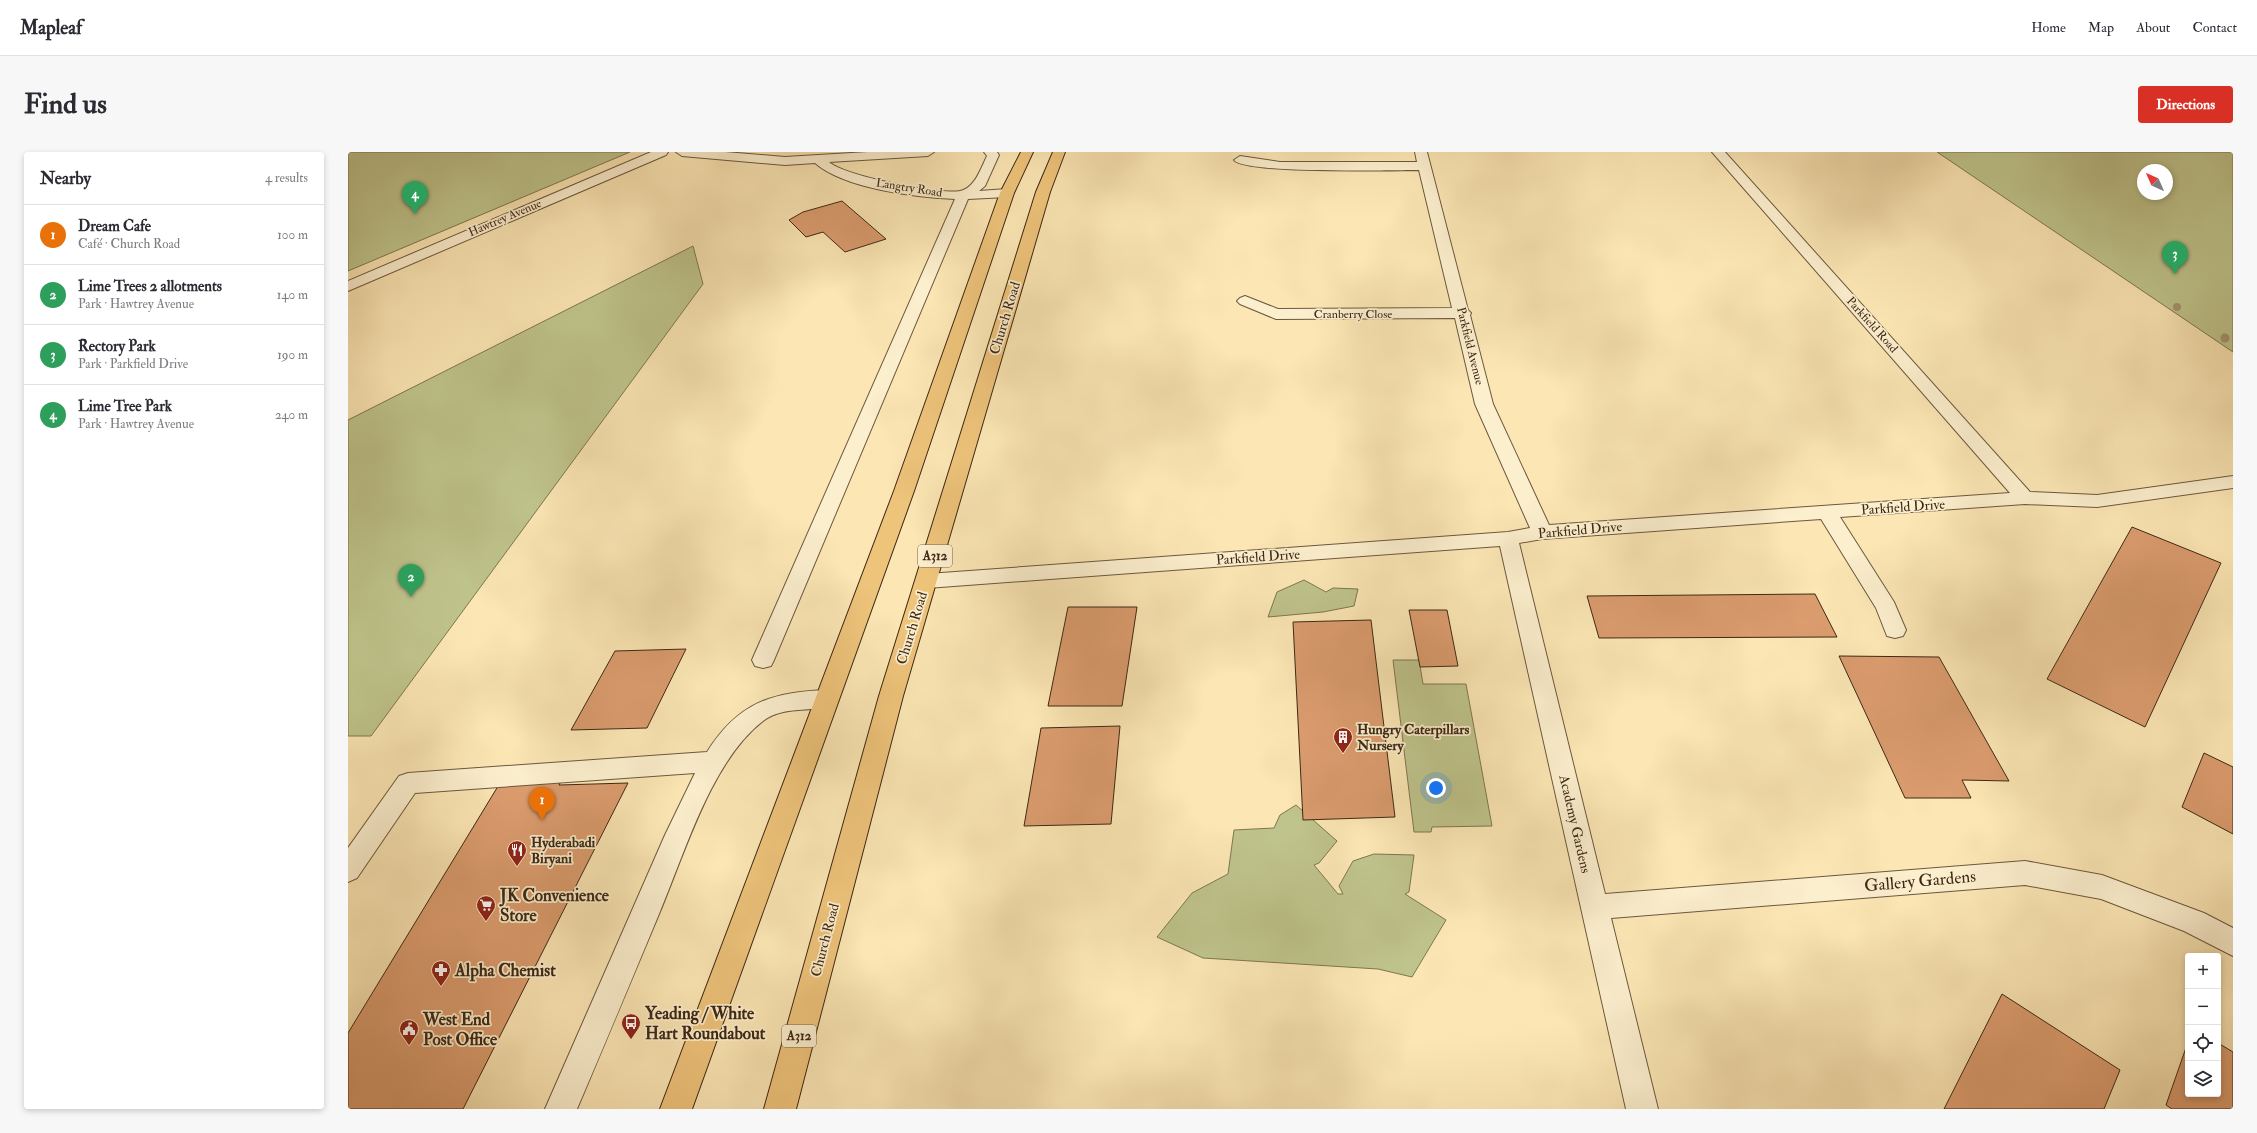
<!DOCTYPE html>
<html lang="en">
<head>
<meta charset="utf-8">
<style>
	:root { --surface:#fff; --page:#f7f7f7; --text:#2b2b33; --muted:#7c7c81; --line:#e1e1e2; --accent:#d93025 }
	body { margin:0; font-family:"IM FELL Double Pica",serif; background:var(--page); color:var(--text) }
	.controls { position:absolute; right:12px; bottom:12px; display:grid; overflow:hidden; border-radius:4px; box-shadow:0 2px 6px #0003 }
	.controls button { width:36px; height:36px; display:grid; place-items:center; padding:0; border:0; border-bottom:1px solid var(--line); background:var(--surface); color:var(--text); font:20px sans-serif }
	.compass { position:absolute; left:1789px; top:12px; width:36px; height:36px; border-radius:50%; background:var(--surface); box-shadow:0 2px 6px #0003; rotate:315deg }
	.you { position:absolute; left:1088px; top:636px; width:14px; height:14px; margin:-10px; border:3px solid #fff; border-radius:50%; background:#1a73e8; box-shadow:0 0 0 6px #1a73e833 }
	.badge { display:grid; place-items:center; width:26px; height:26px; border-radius:50%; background:var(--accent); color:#fff; font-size:13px; font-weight:700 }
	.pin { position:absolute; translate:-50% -33px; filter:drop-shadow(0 1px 2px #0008) }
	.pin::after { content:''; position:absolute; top:21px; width:14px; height:12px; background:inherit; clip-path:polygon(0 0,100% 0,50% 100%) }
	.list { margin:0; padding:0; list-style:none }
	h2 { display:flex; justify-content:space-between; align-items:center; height:52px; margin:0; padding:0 16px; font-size:17px }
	h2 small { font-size:13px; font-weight:400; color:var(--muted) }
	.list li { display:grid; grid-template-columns:26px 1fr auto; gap:12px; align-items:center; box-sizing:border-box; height:60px; padding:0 16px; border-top:1px solid var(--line) }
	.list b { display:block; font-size:15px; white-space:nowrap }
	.list p { margin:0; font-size:13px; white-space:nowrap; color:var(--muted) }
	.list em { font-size:13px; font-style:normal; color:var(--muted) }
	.icon { flex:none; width:22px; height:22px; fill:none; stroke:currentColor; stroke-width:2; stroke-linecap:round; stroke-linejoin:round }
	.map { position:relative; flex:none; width:1885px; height:957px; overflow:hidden; border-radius:4px }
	header { display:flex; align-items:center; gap:24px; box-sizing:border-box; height:56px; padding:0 20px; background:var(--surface); border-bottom:1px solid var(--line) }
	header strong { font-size:19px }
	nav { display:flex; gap:22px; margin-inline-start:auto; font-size:14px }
	.intro { display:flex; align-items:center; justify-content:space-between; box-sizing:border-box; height:96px; padding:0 24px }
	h1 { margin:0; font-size:28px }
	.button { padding:10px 18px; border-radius:4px; background:var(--accent); color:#fff; font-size:14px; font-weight:700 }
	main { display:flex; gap:24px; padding:0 24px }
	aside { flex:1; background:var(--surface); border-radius:4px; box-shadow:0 2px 6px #0003 }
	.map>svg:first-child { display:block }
	.green { fill:#bfc48c; stroke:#7e7651; fill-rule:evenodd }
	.building { fill:#db9c6e; stroke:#3d2816 }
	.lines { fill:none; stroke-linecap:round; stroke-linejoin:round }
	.minor-casing { stroke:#6c583e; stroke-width:2 }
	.highway-casing { stroke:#3d2816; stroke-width:2 }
	.minor { fill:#fcefce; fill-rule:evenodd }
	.highway { fill:#eec37a; fill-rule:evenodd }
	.tree { fill:#a5936e }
	.labels { text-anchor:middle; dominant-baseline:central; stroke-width:3.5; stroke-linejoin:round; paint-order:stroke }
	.far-street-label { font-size:12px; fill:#3d2816; stroke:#fcefce }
	.shield { fill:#fcefce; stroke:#76644d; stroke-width:1 }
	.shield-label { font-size:13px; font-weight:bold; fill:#3d2816 }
	.street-label { font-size:14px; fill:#3d2816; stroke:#fcefce }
	.poi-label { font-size:14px; font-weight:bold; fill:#3d2816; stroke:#fcefce; text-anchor:start }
	.near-street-label { font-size:17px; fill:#3d2816; stroke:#fcefce }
	.near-poi-label { font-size:17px; font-weight:bold; fill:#3d2816; stroke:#fcefce; text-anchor:start }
</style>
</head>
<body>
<header>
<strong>Mapleaf</strong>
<nav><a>Home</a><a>Map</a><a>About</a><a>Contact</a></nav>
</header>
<div class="intro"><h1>Find us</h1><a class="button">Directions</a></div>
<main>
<aside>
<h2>Nearby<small>4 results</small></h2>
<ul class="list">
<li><span class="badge" style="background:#e8710a">1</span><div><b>Dream Cafe</b><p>Café · Church Road</p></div><em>100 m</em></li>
<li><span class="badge" style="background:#2e9e5b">2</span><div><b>Lime Trees 2 allotments</b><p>Park · Hawtrey Avenue</p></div><em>140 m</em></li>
<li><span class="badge" style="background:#2e9e5b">3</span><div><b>Rectory Park</b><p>Park · Parkfield Drive</p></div><em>190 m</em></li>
<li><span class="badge" style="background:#2e9e5b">4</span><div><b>Lime Tree Park</b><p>Park · Hawtrey Avenue</p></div><em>240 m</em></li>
</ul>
</aside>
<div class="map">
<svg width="1885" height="957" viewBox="0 0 1885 957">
	<rect width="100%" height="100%" fill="#fbe6b4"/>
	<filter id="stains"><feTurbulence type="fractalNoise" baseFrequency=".005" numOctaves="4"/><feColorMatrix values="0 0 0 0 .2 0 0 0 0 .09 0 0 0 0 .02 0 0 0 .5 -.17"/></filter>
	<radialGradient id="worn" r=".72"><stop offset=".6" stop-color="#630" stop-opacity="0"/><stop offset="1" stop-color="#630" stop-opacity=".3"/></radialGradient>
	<path class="green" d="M 0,0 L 282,0 L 0,119 Z
		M 1589,0 L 1885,0 L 1885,200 ZM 1795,18 L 1819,18 L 1819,42 L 1795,42 Z
		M 345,94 L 355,132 L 23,584 L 0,584 L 0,268 Z
		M 956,428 L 978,440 L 985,436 L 1010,437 L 1006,454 L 975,460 L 920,465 L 929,440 Z
		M 1045,508 L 1071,508 L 1075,532 L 1118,532 L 1144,674 L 1084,675 L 1083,680 L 1066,680 Z
		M 948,653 L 989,689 L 971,711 L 966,713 L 990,742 L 995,742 L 991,734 L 1005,709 L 1026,702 L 1066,703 L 1061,740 L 1057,742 L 1098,768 L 1064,825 L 1030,817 L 855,806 L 809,785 L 844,741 L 880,722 L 886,678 L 926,676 L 932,663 Z"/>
	<path class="building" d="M 494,49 L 538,87 L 497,100 L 475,80 L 458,85 L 441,68 L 455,60 Z
		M 1784,375 L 1873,411 L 1797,575 L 1699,527 Z
		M 1467,442 L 1489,485 L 1251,486 L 1239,444 Z
		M 720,455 L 789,455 L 774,554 L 700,554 Z
		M 1061,458 L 1099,458 L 1110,514 L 1072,515 Z
		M 1023,468 L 1047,665 L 955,668 L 945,470 Z
		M 338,497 L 299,576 L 223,578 L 267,499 Z
		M 1491,504 L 1591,505 L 1661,629 L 1614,628 L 1623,646 L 1557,646 Z
		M 772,574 L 763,672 L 676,674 L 693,576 Z
		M 1856,601 L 1885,615 L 1885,682 L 1834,655 Z
		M 215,625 L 211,633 L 280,631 L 115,957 L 0,957 L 0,881 L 155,626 Z
		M 1654,842 L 1772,918 L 1756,957 L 1596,957 Z
		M 1840,890 L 1840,942 L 1870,942 L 1870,891 L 1885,900 L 1885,957 L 1824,957 L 1818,953 Z"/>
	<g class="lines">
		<g class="minor-casing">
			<path id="minor" d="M 303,0 L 320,0 L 318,3 L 0,139 L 0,129 Z
				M 328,0 L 377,0 L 437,5 L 520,0 L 586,0 L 580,4 L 481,10 C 497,24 591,43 612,39 C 627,36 633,16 639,4 L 636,0 L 649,0 L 651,3 L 637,34 L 631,39 L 659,37 L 666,41 L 659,45 L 620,47 L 426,508 L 423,514 L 415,516 L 407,514 L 404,508 L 607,47 C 567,45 497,37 467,11 L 437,13 L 334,4 Z
				M 1067,0 L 1079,0 L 1120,158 L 1123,161 L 1122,163 L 1145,252 L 1201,373 L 1662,341 L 1364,0 L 1377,0 L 1682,340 L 1749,343 L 1885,324 L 1885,336 L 1749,355 L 1677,352 L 1492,365 L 1546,450 L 1558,478 L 1555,484 L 1547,486 L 1539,484 L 1528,456 L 1473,367 L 1194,387 L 1171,391 L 1257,742 L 1677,709 L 1754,723 L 1856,761 L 1885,776 L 1885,804 L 1836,779 L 1753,747 L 1677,733 L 1263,766 L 1310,957 L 1278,957 L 1152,394 L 579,436 L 572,434 L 568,429 L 572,424 L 579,422 L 1160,380 L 1182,376 L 1127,252 L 1107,166 L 928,167 L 892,152 L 889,149 L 892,146 L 897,144 L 930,157 L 1104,156 L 1071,18 C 1046,18 896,22 886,8 L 892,4 L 932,10 L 1069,10 Z
				M 479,538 L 487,541 L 491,547 L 487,553 C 463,561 436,553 415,569 C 363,609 336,703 311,762 C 284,827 257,892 229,957 L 197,957 L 317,683 L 347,621 L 67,641 L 9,726 L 0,730 L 0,696 L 51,624 L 60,621 L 359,600 C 390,551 423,540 479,538 Z"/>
		</g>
		<g class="highway-casing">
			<path id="highway" d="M 673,0 L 685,0 L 666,41 L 566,339 L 344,957 L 312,957 L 546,339 L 652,41 Z
				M 705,0 L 717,0 L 702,40 L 555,544 L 448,957 L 416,957 L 531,544 L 688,40 Z"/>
		</g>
		<use href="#minor" class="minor"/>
		<use href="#highway" class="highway"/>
	</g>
	<g class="tree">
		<circle cx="1829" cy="155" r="4"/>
		<circle cx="1877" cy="186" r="4.5"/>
	</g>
	<defs>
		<g id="building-pin" transform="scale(1)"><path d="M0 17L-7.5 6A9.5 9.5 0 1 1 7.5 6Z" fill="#8f2418" stroke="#fcefce"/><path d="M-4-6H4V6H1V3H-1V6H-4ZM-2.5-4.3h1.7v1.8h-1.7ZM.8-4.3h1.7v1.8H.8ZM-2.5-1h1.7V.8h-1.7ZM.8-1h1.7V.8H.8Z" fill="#fff"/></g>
		<g id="restaurant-pin" transform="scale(1)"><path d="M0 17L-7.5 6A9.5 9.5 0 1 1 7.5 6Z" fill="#8f2418" stroke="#fcefce"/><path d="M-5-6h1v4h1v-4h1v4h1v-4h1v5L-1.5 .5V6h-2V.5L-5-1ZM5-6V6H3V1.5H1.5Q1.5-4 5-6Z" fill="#fff"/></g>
		<g id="supermarket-pin" transform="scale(1)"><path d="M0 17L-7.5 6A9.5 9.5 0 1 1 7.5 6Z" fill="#8f2418" stroke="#fcefce"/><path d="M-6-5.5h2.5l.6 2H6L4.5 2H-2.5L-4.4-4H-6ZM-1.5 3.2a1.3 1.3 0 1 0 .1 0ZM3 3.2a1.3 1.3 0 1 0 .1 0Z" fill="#fff"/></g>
		<g id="pharmacy-pin" transform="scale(1)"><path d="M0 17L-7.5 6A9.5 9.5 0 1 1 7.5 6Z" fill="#8f2418" stroke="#fcefce"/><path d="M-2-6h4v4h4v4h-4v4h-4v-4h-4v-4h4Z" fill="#fff"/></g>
		<g id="bus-pin" transform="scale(1)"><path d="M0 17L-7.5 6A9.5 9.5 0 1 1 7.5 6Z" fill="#8f2418" stroke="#fcefce"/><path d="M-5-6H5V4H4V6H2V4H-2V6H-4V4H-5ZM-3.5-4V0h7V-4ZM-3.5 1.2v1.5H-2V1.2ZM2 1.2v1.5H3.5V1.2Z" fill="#fff"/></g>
		<g id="civic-pin" transform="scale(1)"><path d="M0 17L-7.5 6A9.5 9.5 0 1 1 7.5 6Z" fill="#8f2418" stroke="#fcefce"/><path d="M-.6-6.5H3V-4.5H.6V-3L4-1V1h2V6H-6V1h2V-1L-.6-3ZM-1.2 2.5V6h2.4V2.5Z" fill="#fff"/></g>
	</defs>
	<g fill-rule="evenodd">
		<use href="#building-pin" x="995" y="585"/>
		<use href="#restaurant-pin" x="169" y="698"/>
		<use href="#supermarket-pin" x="138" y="753"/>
		<use href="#pharmacy-pin" x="93" y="818"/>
		<use href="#bus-pin" x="283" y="871"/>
		<use href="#civic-pin" x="61" y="877"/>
	</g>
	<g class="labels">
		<g class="far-street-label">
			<text transform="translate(561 36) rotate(9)">Langtry Road</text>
			<text transform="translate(157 66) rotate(-23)">Hawtrey Avenue</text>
			<text x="1005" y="162">Cranberry Close</text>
			<text transform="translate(1524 173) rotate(48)">Parkfield Road</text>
			<text transform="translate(1122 194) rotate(76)">Parkfield Avenue</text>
		</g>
		<g class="shield">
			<rect x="570" y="393" width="34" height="22" rx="3"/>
			<rect x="434" y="873" width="34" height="22" rx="3"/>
		</g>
		<g class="shield-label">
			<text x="587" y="404">A312</text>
			<text x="451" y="884">A312</text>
		</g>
		<g class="street-label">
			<text transform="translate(657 166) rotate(-73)">Church Road</text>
			<text transform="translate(1555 355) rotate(-4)">Parkfield Drive</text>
			<text transform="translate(1232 378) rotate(-5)">Parkfield Drive</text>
			<text transform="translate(910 405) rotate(-4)">Parkfield Drive</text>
			<text transform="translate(564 476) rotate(-73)">Church Road</text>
			<text transform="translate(1227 672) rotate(77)">Academy Gardens</text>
			<text transform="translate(477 788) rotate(-75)">Church Road</text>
		</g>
		<g class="poi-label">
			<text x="1009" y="577">Hungry Caterpillars<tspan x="1009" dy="16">Nursery</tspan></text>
			<text x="183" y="690">Hyderabadi<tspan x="183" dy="16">Biryani</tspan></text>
		</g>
		<g class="near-street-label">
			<text transform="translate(1572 729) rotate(-5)">Gallery Gardens</text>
		</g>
		<g class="near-poi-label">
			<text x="152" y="743">JK Convenience<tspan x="152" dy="20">Store</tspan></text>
			<text x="107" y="818">Alpha Chemist</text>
			<text x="297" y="861">Yeading / White<tspan x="297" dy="20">Hart Roundabout</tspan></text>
			<text x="75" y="867">West End<tspan x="75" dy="20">Post Office</tspan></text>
		</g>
	</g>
	<rect width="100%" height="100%" filter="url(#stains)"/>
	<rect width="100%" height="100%" fill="url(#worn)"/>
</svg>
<div class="controls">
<button>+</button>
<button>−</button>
<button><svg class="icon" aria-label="locate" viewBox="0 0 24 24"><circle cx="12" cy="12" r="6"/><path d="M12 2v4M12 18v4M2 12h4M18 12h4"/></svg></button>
<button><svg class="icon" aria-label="layers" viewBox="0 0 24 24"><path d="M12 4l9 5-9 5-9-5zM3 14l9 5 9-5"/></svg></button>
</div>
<svg class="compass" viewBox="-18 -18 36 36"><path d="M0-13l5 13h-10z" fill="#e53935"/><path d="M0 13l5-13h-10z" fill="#7c7c81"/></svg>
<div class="you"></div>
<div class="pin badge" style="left:194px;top:668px;background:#e8710a">1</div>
<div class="pin badge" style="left:63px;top:445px;background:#2e9e5b">2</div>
<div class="pin badge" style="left:1827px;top:122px;background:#2e9e5b">3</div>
<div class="pin badge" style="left:67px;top:62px;background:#2e9e5b">4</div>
</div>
</main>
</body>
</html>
